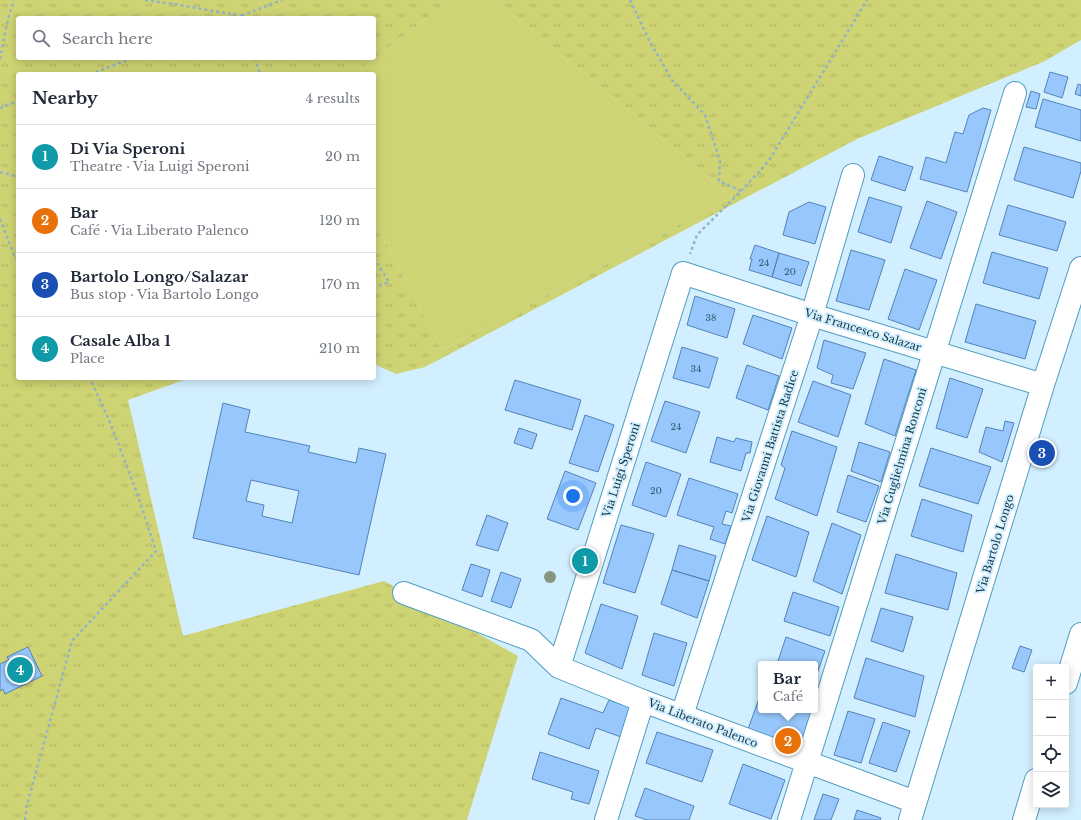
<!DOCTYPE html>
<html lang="en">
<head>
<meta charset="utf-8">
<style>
	:root { --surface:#fff; --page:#f6f6f7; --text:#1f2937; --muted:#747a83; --line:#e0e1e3; --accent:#ea580c }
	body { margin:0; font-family:"Libre Baskerville",serif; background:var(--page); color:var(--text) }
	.controls { position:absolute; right:12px; bottom:12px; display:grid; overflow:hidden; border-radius:4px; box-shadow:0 2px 10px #0003 }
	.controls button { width:36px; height:36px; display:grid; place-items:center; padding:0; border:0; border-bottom:1px solid var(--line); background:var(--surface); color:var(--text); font:20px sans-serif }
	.you { position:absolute; left:573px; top:496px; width:14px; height:14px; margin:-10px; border:3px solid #fff; border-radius:50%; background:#1a73e8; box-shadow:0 0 0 6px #1a73e833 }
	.badge { display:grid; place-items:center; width:26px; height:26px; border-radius:50%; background:var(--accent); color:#fff; font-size:13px; font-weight:700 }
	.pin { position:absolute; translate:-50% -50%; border:2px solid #fff; box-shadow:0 1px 4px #0006 }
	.popup { position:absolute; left:758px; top:661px; width:60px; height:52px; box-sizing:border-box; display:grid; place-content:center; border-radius:4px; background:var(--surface); filter:drop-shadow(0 1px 3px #0005); font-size:13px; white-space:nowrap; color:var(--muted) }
	.popup b { font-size:15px; color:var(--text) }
	.popup::after { content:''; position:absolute; left:50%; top:100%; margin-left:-8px; border:8px solid transparent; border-top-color:var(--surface) }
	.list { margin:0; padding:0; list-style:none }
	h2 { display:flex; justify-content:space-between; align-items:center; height:52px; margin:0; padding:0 16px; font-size:17px }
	h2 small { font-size:13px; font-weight:400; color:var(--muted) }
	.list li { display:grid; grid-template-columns:26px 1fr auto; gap:12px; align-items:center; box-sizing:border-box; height:64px; padding:0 16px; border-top:1px solid var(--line) }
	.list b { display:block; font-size:15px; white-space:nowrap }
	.list p { margin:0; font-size:13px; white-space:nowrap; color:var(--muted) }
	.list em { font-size:13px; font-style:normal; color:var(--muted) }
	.icon { flex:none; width:22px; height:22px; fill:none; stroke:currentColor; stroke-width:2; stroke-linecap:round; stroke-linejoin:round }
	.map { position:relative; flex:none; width:1081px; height:820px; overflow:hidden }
	.search { position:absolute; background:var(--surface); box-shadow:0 2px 10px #0003; left:16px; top:16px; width:360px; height:44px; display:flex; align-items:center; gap:10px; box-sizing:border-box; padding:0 14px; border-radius:4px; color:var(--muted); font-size:15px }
	.panel { position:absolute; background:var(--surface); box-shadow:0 2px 10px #0003; left:16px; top:72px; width:360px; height:308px; border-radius:4px }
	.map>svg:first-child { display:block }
	.grass { fill:#ced373 }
	.park { fill:url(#park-tufts); fill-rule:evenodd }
	.building { fill:#97c7fd; stroke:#5483b5; fill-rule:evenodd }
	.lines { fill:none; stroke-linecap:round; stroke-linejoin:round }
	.street-casing { stroke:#509cc1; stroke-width:24 }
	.path { stroke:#95b3c2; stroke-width:2.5; stroke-dasharray:3 3; stroke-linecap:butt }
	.street { stroke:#fff; stroke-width:22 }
	.tree { fill:#87957f }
	.labels { text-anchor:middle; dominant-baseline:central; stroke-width:4; stroke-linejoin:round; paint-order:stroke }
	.number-label { font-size:9px; fill:#365a73 }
	.street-label { font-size:11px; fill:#163645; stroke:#d2efff }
</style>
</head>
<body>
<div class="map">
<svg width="1081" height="820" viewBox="0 0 1081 820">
	<defs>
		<pattern id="park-tufts" width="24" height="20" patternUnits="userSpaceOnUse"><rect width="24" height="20" fill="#ced373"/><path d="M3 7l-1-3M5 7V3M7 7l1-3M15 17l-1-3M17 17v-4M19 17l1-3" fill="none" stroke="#b0b665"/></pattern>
	</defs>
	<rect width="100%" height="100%" fill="#d2efff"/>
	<path class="grass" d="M 450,0 L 495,0 L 732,197 L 442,350 L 374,220 L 374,74 L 355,74 Z"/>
	<path class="park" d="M 0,0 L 450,0 L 355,74 L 18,74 L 18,378 L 189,378 L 128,400 L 183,636 L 384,581 L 518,656 L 467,820 L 0,820 ZM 18,18 L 374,18 L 374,58 L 18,58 Z
		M 495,0 L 1081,0 L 1081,40 L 1045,61 L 857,139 L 425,367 L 396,374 L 374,364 L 374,220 L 442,350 L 732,197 Z"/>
	<path class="building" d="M 1050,72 L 1068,77 L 1062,98 L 1044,92 Z
		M 1078,84 L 1081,85 L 1081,96 L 1075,94 Z
		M 1031,91 L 1040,94 L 1036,109 L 1026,107 Z
		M 1043,99 L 1081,110 L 1081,141 L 1035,127 Z
		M 983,108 L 991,110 L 967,192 L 920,179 L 926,157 L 946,163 L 955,132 L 963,134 L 969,115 Z
		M 1024,147 L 1081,163 L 1081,171 L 1073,198 L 1014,180 Z
		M 879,156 L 913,167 L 905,191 L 871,180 Z
		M 869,197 L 902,207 L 891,243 L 858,232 Z
		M 927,201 L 957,212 L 941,259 L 910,248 Z
		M 809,202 L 826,207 L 815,244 L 783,235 L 789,212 Z
		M 1008,205 L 1066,222 L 1057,251 L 999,235 Z
		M 755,245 L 779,253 L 772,277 L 749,270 L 752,259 L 750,259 Z
		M 851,250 L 885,260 L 869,310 L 836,301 Z
		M 992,252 L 1048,268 L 1039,299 L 983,283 Z
		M 779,253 L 809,262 L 801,286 L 772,277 Z
		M 905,269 L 937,280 L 919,330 L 888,319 Z
		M 695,296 L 735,309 L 727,338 L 687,325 Z
		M 976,304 L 1036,321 L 1025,359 L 965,342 Z
		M 753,315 L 792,328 L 782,359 L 743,344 Z
		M 824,340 L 866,353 L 853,389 L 831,383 L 833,375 L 817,368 Z
		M 682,347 L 718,358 L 709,388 L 673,378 Z
		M 884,359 L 916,370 L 895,436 L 865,424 Z
		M 747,365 L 779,376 L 768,410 L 736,398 Z
		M 950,378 L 983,389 L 967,438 L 936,428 Z
		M 515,380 L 581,400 L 572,430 L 505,410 Z
		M 813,381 L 851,395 L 838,437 L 798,422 Z
		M 665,401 L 700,412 L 686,453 L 651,441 Z
		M 223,403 L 250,410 L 245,432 L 310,446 L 308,452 L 356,463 L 359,448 L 386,454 L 359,575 L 193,538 ZM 251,480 L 299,491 L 292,523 L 262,516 L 264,505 L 246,501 Z
		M 585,415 L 614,425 L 598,472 L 569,463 Z
		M 1005,421 L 1014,423 L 1002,462 L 979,452 L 986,427 L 1003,431 Z
		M 519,428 L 537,434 L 532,449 L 514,443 Z
		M 792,431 L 837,447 L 817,516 L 775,499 L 785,468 L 781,465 Z
		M 717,437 L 734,442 L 736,438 L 752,442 L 750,453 L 746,453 L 741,471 L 710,462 Z
		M 859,442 L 890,452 L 881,482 L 851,471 Z
		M 931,448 L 991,467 L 978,504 L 919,486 Z
		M 646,462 L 681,474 L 666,517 L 632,505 Z
		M 565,471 L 596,483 L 578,530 L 547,519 Z
		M 848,475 L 879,486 L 866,522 L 837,512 Z
		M 689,478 L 738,494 L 732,513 L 726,511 L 722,524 L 731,526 L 725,544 L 710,539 L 714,527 L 677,515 Z
		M 922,499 L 972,515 L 963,552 L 911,536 Z
		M 487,515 L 508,523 L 498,551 L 476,545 Z
		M 767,516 L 809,532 L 796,577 L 752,560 Z
		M 832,523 L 861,535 L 842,594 L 813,581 Z
		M 621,525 L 654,534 L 635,593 L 603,583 Z
		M 679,545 L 716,556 L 709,581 L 672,570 Z
		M 896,554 L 957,573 L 948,610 L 885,593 Z
		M 471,564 L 490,570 L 482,597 L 462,590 Z
		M 672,570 L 709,581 L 697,618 L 661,604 Z
		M 501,572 L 521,579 L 511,608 L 491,601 Z
		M 793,592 L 839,607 L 830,636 L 784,621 Z
		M 601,604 L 638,616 L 622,669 L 585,653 Z
		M 881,608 L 913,617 L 903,652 L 871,641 Z
		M 654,633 L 687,643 L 674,686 L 642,675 Z
		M 786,637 L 825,651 L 815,679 L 815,664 L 777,664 Z
		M 1020,646 L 1032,650 L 1024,672 L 1012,668 Z
		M 28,647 L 42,676 L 5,694 L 3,689 L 0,691 L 0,664 L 9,660 L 7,657 Z
		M 866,658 L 924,676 L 915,717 L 854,698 Z
		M 761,695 L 761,710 L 814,710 L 799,751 L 747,732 L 760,696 Z
		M 561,698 L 603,713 L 609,700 L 632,708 L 621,737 L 596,728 L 589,749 L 548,734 Z
		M 848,711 L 875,719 L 861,763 L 834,755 Z
		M 883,722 L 910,731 L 896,772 L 869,763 Z
		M 657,732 L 713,750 L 702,782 L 646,763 Z
		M 540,752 L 599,771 L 589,804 L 571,799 L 573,792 L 532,779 Z
		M 743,764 L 785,780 L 771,819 L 729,804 Z
		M 645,788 L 694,806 L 689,820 L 647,820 L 635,816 Z
		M 823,794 L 839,799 L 831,820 L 814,820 Z
		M 857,810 L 881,818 L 880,820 L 854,820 Z"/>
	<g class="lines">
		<g class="street-casing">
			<path id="street" d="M 404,593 L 531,640 L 559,667 L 643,701 L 915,802
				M 559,667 L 683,273 L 812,315 L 1043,385
				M 1066,683 L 1081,634
				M 682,715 L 812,315 L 853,175
				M 606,820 L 643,701
				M 789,820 L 1015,93
				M 910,820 L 1043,385 L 1081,268
				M 1024,820 L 1036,780"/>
		</g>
		<path class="path" d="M 145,0 L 179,5 L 242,16
			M 630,0 L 649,40 L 672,80 L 705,115 L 720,161 L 719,181 L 741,191 L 697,235 L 690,254
			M 236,18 L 282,0
			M 255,58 L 260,74
			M 0,59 L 8,19 L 14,0
			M 90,74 L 133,58
			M 0,108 L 18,101
			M 0,172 L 18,177
			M 741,191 L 768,162 L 867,0
			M 0,219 L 14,255 L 18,261
			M 374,258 L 389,282 L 374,287
			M 25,820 L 27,805 L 72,641 L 156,551 L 137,493 L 111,425 L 90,378"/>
		<use href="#street" class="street"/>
	</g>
	<circle class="tree" cx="550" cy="577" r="6"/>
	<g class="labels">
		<g class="number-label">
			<text x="764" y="262">24</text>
			<text x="790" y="271">20</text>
			<text x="711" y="317">38</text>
			<text x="696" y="368">34</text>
			<text x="676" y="426">24</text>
			<text x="656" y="490">20</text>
		</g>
		<g class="street-label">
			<text transform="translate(863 330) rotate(17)">Via Francesco Salazar</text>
			<text transform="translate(770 446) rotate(-72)">Via Giovanni Battista Radice</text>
			<text transform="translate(902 456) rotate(-73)">Via Guglielmina Ronconi</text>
			<text transform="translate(621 470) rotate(-72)">Via Luigi Speroni</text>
			<text transform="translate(995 544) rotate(-73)">Via Bartolo Longo</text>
			<text transform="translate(703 723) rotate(21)">Via Liberato Palenco</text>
		</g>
	</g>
</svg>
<div class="controls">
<button>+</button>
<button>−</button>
<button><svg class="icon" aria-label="locate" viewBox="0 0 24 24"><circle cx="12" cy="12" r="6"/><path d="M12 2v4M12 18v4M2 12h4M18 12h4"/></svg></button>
<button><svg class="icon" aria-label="layers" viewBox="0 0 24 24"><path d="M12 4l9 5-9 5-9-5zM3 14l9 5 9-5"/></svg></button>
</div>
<div class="you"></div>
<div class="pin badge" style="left:585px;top:561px;background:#0f9aa8">1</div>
<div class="pin badge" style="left:788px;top:741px;background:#e8710a">2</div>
<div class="popup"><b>Bar</b>Café</div>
<div class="pin badge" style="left:1042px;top:453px;background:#1a4fb4">3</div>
<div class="pin badge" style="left:20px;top:670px;background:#0f9aa8">4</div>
<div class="search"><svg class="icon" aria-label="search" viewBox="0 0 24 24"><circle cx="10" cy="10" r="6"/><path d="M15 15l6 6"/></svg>Search here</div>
<section class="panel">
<h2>Nearby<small>4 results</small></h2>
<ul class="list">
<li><span class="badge" style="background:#0f9aa8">1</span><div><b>Di Via Speroni</b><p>Theatre · Via Luigi Speroni</p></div><em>20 m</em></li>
<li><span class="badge" style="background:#e8710a">2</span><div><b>Bar</b><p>Café · Via Liberato Palenco</p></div><em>120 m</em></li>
<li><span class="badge" style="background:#1a4fb4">3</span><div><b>Bartolo Longo/Salazar</b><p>Bus stop · Via Bartolo Longo</p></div><em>170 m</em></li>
<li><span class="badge" style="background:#0f9aa8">4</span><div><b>Casale Alba 1</b><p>Place</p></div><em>210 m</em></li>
</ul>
</section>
</div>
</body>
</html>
